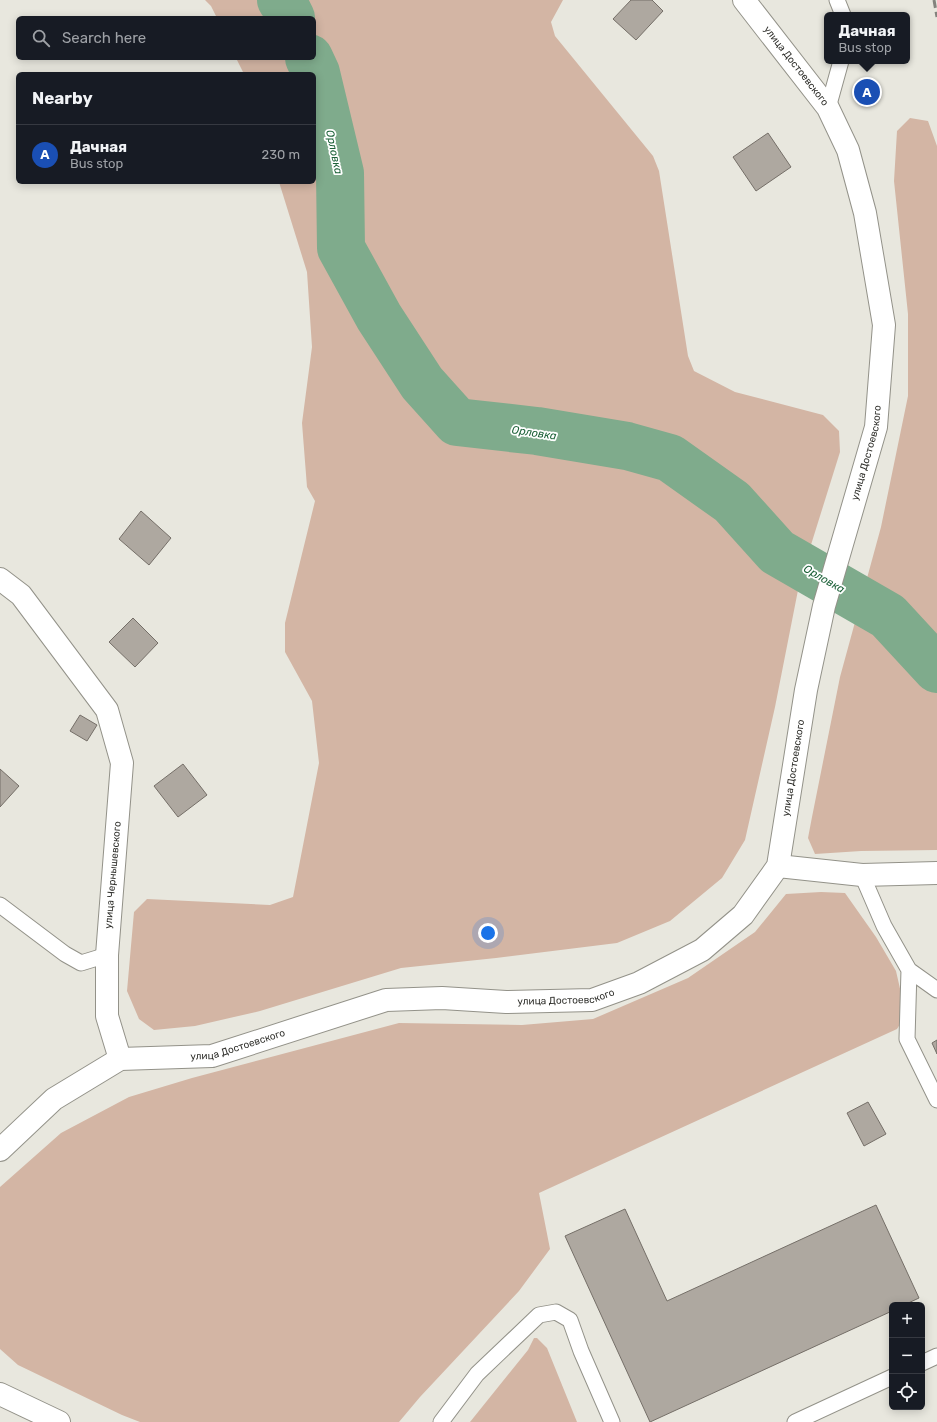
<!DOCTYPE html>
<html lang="en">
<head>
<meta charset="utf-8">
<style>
	:root { --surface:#171b24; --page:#20242c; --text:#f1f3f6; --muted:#9ea1a6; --line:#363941; --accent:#db2777 }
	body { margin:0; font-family:Rubik,sans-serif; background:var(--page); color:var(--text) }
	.controls { position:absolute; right:12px; bottom:12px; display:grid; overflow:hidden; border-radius:6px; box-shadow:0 2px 10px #0003 }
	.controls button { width:36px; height:36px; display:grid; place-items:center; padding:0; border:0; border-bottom:1px solid var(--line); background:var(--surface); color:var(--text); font:20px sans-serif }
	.you { position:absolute; left:488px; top:933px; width:14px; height:14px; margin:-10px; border:3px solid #fff; border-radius:50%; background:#1a73e8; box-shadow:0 0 0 6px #1a73e833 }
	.badge { display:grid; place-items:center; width:26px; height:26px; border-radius:50%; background:var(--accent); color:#fff; font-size:13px; font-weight:700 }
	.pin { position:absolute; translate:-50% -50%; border:2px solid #fff; box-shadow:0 1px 4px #0006 }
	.popup { position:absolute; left:824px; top:12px; width:86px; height:52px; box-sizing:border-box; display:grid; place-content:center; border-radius:6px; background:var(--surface); filter:drop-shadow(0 1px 3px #0005); font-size:13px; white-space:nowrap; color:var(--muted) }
	.popup b { font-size:15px; color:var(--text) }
	.popup::after { content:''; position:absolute; left:50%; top:100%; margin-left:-8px; border:8px solid transparent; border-top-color:var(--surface) }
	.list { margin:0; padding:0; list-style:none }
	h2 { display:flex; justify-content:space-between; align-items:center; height:52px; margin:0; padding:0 16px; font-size:17px }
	h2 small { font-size:13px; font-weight:400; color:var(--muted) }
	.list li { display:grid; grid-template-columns:26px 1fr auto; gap:12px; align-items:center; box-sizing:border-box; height:60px; padding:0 16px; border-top:1px solid var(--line) }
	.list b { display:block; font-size:15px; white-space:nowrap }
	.list p { margin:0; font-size:13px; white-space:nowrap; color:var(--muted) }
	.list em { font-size:13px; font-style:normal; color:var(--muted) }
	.icon { flex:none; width:22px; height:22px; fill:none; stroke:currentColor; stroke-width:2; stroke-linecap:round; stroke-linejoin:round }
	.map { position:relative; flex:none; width:937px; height:1422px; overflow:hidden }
	.search { position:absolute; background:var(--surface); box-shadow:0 2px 10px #0003; left:16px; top:16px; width:300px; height:44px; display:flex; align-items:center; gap:10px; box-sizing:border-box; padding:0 14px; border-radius:6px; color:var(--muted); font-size:15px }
	.panel { position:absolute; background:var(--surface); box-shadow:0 2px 10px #0003; left:16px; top:72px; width:300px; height:112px; border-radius:6px }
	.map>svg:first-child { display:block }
	.green { fill:#d3b5a4 }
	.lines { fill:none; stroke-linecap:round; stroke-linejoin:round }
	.river { stroke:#7fab8c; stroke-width:48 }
	.building { fill:#aea8a0; stroke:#756f68 }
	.lane-casing { stroke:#939289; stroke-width:17 }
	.street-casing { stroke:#939289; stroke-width:24 }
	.secondary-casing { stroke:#939289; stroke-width:24 }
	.lane { stroke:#fff; stroke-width:15 }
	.street { stroke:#fff; stroke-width:22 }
	.secondary { stroke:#fff; stroke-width:22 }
	.rail { stroke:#83837d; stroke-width:3; stroke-dasharray:8 4; stroke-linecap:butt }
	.labels { text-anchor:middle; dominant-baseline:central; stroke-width:3.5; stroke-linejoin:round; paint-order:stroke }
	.street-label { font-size:10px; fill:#30302c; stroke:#fff }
	.water-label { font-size:11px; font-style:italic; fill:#1c6138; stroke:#fff }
</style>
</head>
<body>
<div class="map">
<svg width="937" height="1422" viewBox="0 0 937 1422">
	<rect width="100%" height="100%" fill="#e8e7de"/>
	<path class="green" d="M 205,0 L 563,0 L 551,22 L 555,36 L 653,156 L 659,171 L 688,356 L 694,371 L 735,392 L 823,415 L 839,431 L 840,452 L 800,580 L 775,707 L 745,840 L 722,878 L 670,921 L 617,943 L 496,958 L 401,968 L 260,1011 L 195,1026 L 154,1030 L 139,1019 L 127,991 L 134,912 L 147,899 L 270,905 L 293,897 L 319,763 L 312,701 L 285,652 L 285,623 L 315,501 L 307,487 L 302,423 L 312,347 L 307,272 L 279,182 L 314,182 L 314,74 L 244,74 L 236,58 L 314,58 L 314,18 L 217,18 L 211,6 Z
		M 910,118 L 928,121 L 937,146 L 937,850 L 861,851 L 815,854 L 808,838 L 812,817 L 840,677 L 881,527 L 908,396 L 908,314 L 894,181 L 897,131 Z
		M 821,892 L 845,893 L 876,937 L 896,971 L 906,1015 L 897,1029 L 539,1193 L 550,1249 L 519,1291 L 420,1397 L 399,1422 L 140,1422 L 122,1415 L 18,1365 L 0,1349 L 0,1187 L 61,1133 L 129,1097 L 192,1078 L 399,1023 L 522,1025 L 593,1019 L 688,978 L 755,932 L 786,894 Z
		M 534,1338 L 537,1338 L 547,1348 L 577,1422 L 470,1422 L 528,1350 Z"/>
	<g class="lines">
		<path class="river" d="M 281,0 L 284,4 L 291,18
			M 309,58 L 316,73 L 340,173 L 341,248 L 379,317 L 422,383 L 457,422 L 537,431 L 627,446 L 670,458 L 732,502 L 777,552 L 888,616 L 937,669"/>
	</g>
	<path class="building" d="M 631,0 L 652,0 L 663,11 L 636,40 L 613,19 Z
		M 768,133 L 791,167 L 756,191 L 733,157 Z
		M 141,511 L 171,538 L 149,565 L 119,539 Z
		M 133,618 L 158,643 L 135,667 L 109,642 Z
		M 80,715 L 97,725 L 87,741 L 70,731 Z
		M 183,764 L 207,795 L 178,817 L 154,786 Z
		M 0,769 L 19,786 L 0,807 Z
		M 937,1040 L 937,1054 L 932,1043 Z
		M 868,1102 L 886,1134 L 864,1146 L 847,1113 Z
		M 876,1205 L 919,1298 L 904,1305 L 892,1305 L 892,1311 L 650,1422 L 565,1236 L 625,1209 L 667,1301 Z"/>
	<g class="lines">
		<g class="lane-casing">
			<path id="lane" d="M 837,0 L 843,15
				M 828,108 L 841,61
				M 862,875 L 884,926 L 909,970
				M 0,905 L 65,954 L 81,963 L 107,955
				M 937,990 L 909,970 L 907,1039 L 937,1100
				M 922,1363 L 937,1356
				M 441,1422 L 477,1374 L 539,1315 L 556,1312 L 570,1320 L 581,1351 L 612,1422
				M 795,1422 L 892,1377"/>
		</g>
		<g class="street-casing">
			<path id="street" d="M 0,579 L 21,595 L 107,710 L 122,763 L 107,955 L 107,1016 L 120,1059
				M 778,866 L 862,875 L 937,873"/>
		</g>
		<g class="secondary-casing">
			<g id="secondary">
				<path id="s1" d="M 0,1150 L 54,1099 L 120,1059 L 212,1056 L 386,1000 L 442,998 L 506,1002 L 592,1000 L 639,983 L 702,950 L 743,915 L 778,866 L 806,690 L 824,606 L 876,427 L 884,325 L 865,213 L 848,150 L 828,108 L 744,0"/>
				<path d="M 0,1394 L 59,1422"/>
			</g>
		</g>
		<use href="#lane" class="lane"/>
		<use href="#street" class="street"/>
		<use href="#secondary" class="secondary"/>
		<path class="rail" d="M 934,0 L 937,17"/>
	</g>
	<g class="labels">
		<g class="street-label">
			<text transform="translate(796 66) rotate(52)">улица Достоевского</text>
			<text stroke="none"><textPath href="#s1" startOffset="1291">улица Достоевского</textPath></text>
			<text stroke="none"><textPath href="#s1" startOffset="967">улица Достоевского</textPath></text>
			<text transform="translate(113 875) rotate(-85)">улица Чернышевского</text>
			<text stroke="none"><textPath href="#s1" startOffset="607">улица Достоевского</textPath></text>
			<text stroke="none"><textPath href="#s1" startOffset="271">улица Достоевского</textPath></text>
		</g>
		<g class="water-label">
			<text transform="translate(334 152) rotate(78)">Орловка</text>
			<text transform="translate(534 433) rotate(8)">Орловка</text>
			<text transform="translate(824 579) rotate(30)">Орловка</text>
		</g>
	</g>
</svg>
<div class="controls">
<button>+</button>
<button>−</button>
<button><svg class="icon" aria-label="locate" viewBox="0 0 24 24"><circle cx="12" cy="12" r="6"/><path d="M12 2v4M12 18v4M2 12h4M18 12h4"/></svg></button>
</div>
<div class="you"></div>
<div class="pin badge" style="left:867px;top:92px;background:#1a4fb4">A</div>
<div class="popup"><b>Дачная</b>Bus stop</div>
<div class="search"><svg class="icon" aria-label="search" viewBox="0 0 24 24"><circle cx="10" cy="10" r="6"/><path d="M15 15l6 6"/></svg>Search here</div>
<section class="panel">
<h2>Nearby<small></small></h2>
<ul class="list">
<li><span class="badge" style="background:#1a4fb4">A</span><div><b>Дачная</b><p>Bus stop</p></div><em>230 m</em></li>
</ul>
</section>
</div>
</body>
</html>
